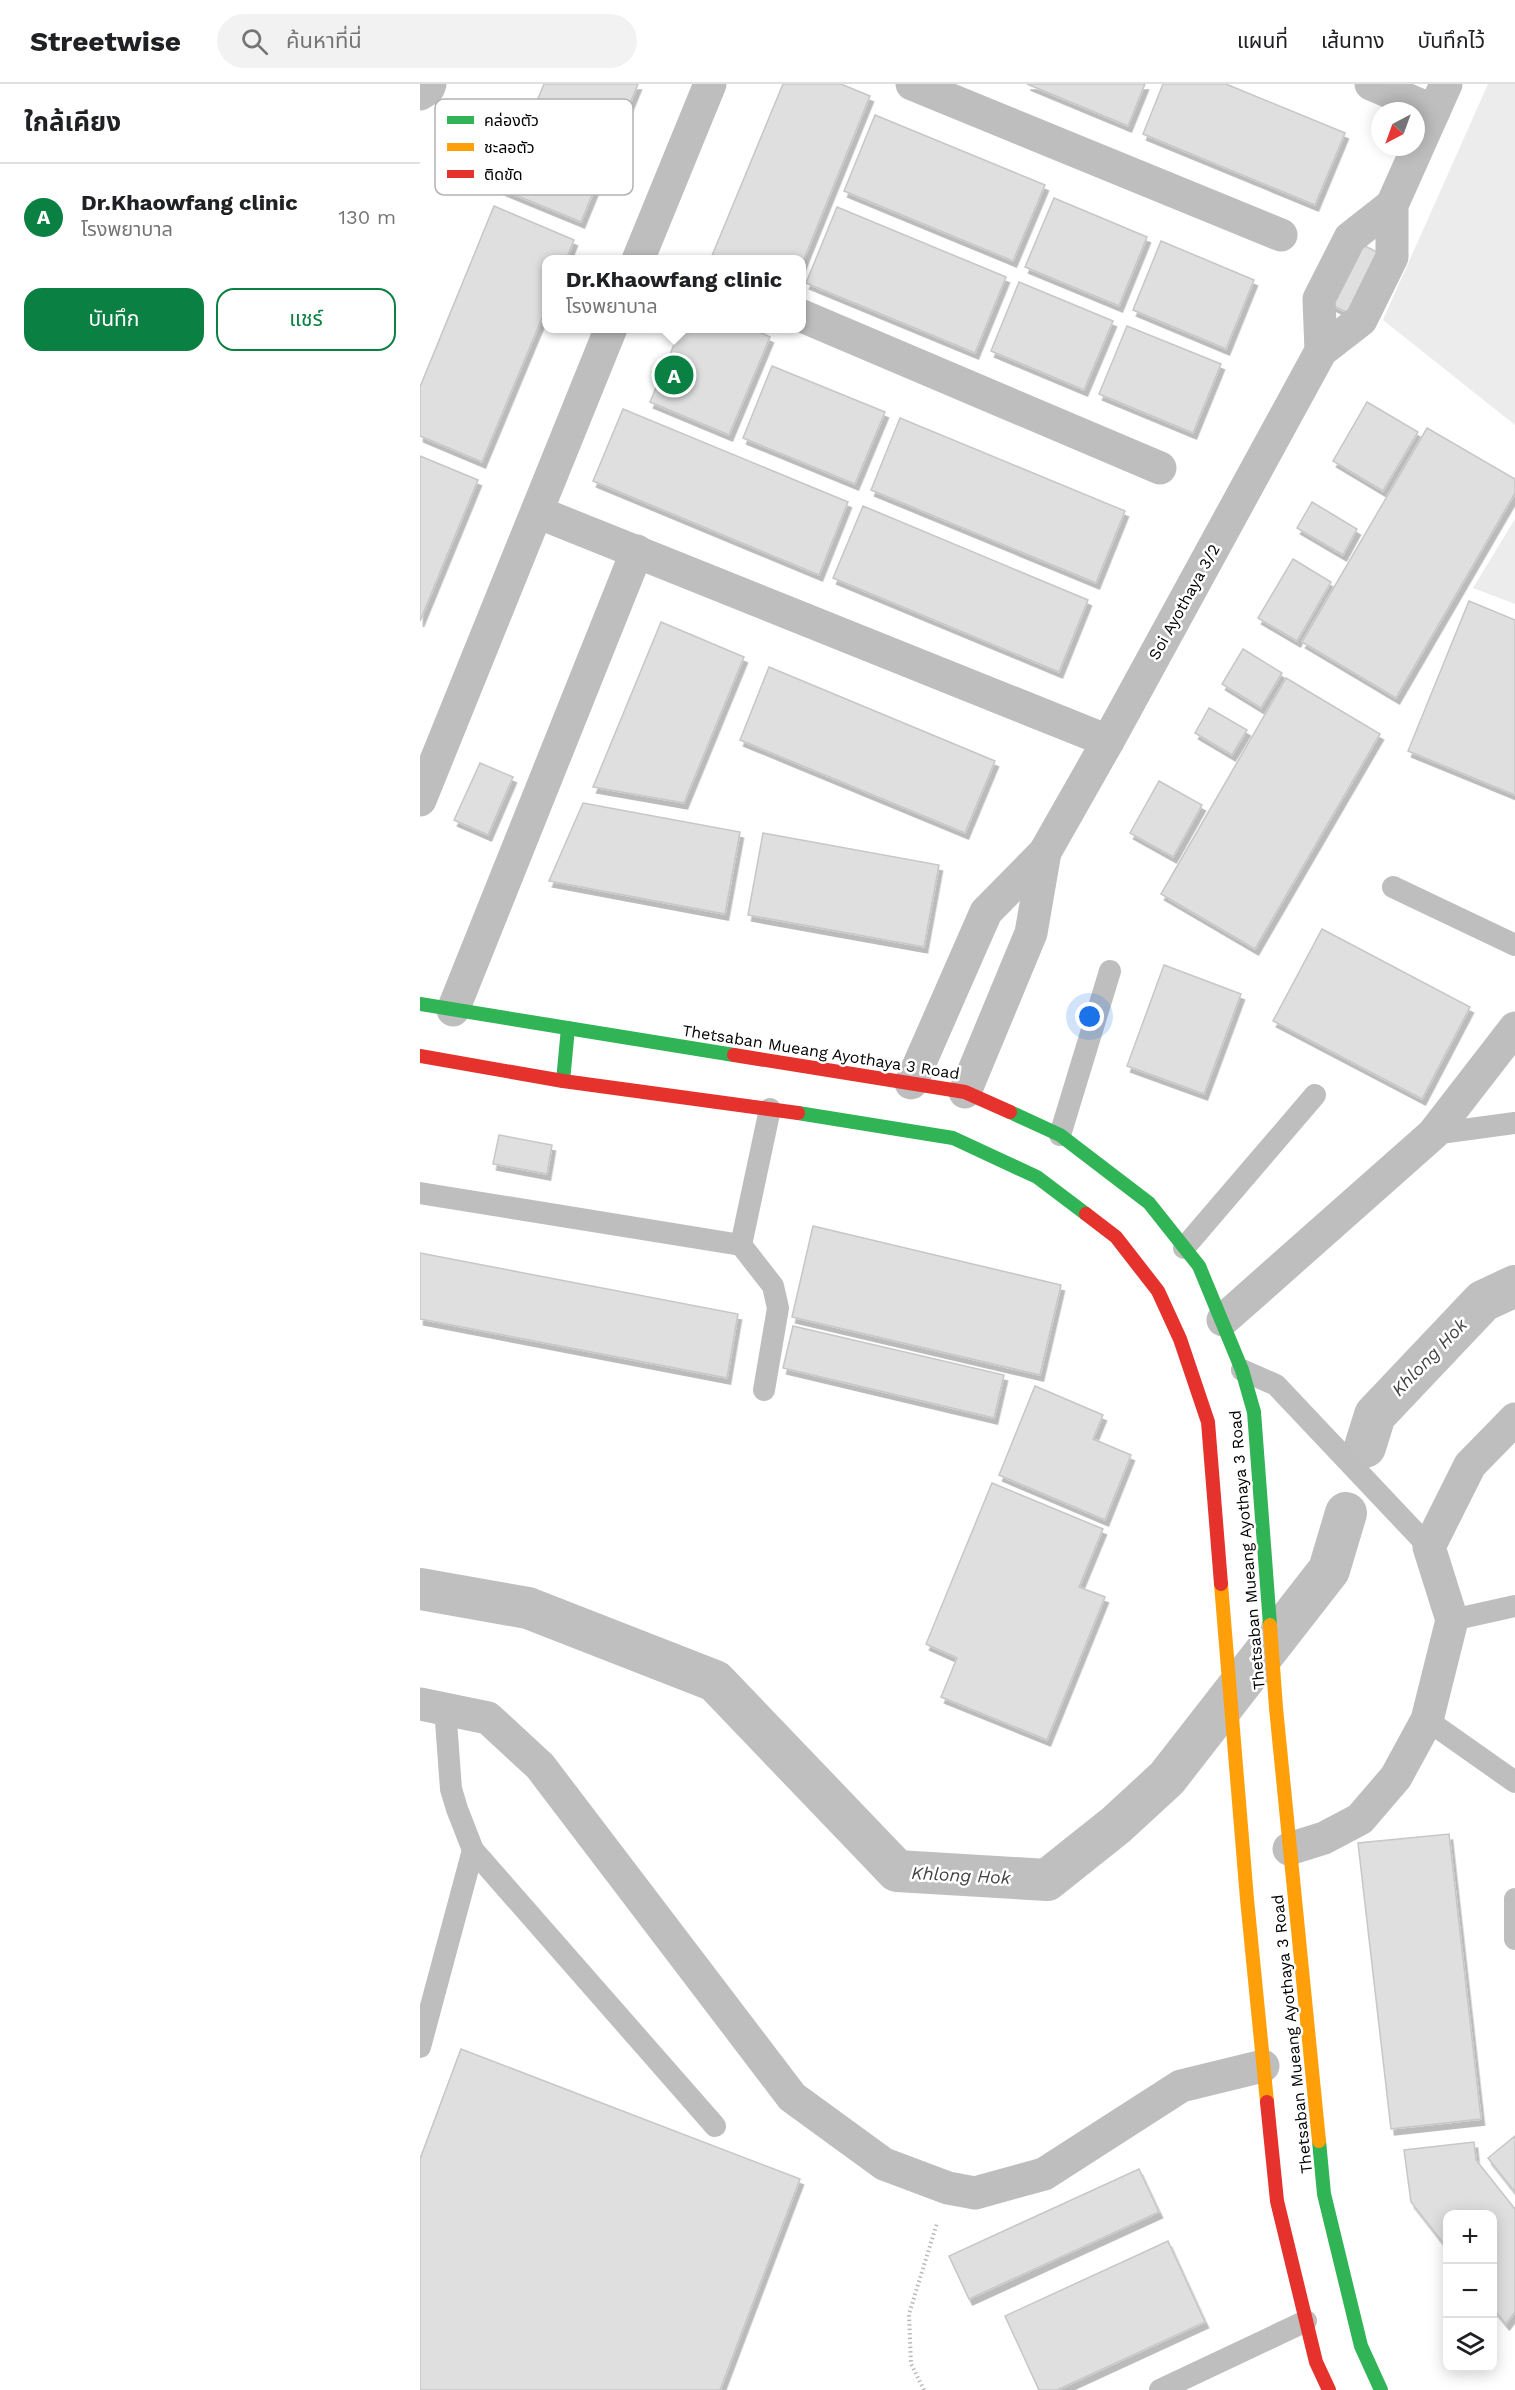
<!DOCTYPE html>
<html lang="th">
<head>
<meta charset="utf-8">
<style>
	body { margin:0; font-family:"Work Sans","Noto Sans Thai",sans-serif; background:#f2f2f2; color:#202124 }
	.controls { position:absolute; right:18px; bottom:18px; display:grid; overflow:hidden; border-radius:12px; box-shadow:0 3px 15px #0003 }
	.controls button { width:54px; height:54px; display:grid; place-items:center; padding:0; border:0; border-bottom:2px solid #e0e0e0; background:#fff; color:#202124; font:30px sans-serif }
	.compass { position:absolute; left:951px; top:18px; width:54px; height:54px; border-radius:50%; background:#fff; box-shadow:0 3px 15px #0003; rotate:221deg }
	.you { position:absolute; left:670px; top:933px; width:21px; height:21px; margin:-15px; border:4px solid #fff; border-radius:50%; background:#1a73e8; box-shadow:0 0 0 9px #1a73e833 }
	.badge { display:grid; place-items:center; width:39px; height:39px; border-radius:50%; background:#0b8043; color:#fff; font-size:20px; font-weight:700 }
	.pin { position:absolute; translate:-50% -50%; border:3px solid #fff; box-shadow:0 2px 6px #0006 }
	.popup { position:absolute; left:122px; top:171px; width:264px; height:78px; box-sizing:border-box; display:grid; place-content:center; border-radius:12px; background:#fff; filter:drop-shadow(0 2px 4px #0005); font-size:20px; white-space:nowrap; color:#757577 }
	.popup b { font-size:22px; color:#202124 }
	.popup::after { content:''; position:absolute; left:50%; top:100%; margin-left:-12px; border:12px solid transparent; border-top-color:#fff }
	.list { margin:0; padding:0; list-style:none }
	h2 { display:flex; justify-content:space-between; align-items:center; height:78px; margin:0; padding:0 24px; font-size:26px }
	h2 small { font-size:20px; font-weight:400; color:#757577 }
	.list li { display:grid; grid-template-columns:39px 1fr auto; gap:18px; align-items:center; box-sizing:border-box; height:108px; padding:0 24px; border-top:2px solid #e0e0e0 }
	.list b { display:block; font-size:22px; white-space:nowrap }
	.list p { margin:0; font-size:20px; white-space:nowrap; color:#757577 }
	.list em { font-size:20px; font-style:normal; color:#757577 }
	.actions { display:flex; gap:12px; padding:18px 24px }
	.actions a { flex:1; padding:14px 0; border:2px solid #0b8043; border-radius:18px; text-align:center; font-size:21px; color:#0b8043 }
	.actions .main { background:#0b8043; color:#fff }
	.icon { flex:none; width:33px; height:33px; fill:none; stroke:currentColor; stroke-width:2; stroke-linecap:round; stroke-linejoin:round }
	.map { position:relative; flex:none; width:1095px; height:2306px; overflow:hidden }
	header { display:flex; align-items:center; gap:36px; box-sizing:border-box; height:84px; padding:0 30px; background:#fff; border-bottom:2px solid #e0e0e0 }
	header strong { font-size:28px }
	nav { display:flex; gap:33px; margin-inline-start:auto; font-size:21px }
	.search { width:420px; height:54px; background:#f2f2f2; display:flex; align-items:center; gap:15px; box-sizing:border-box; padding:0 21px; border-radius:33px; color:#757577; font-size:22px }
	main { display:flex }
	aside { flex:1; background:#fff }
	.map>svg:first-child { display:block }
	.green { fill:#ececec }
	.lines { fill:none; stroke-linecap:round; stroke-linejoin:round }
	.canal { stroke:#bfbfbf; stroke-width:42 }
	.building { fill:#dfdfdf; stroke:#c7c7c7; stroke-width:1.5; filter:url(#shadow) }
	.path { stroke:#b9b9b9; stroke-width:4; stroke-dasharray:1.5 3; stroke-linecap:butt }
	.lane { stroke:#bebebe; stroke-width:22 }
	.street { stroke:#bebebe; stroke-width:33 }
	.fast { stroke:#30b455; stroke-width:14 }
	.slow { stroke:#ff9f0a; stroke-width:14 }
	.jam { stroke:#e5322d; stroke-width:14 }
	.labels { text-anchor:middle; dominant-baseline:central; stroke-width:5; stroke-linejoin:round; paint-order:stroke }
	.street-label { font-size:16px; fill:#000; stroke:#fff }
	.water-label { font-size:18px; font-style:italic; fill:#444; stroke:#fff }
	.key { fill:#fff; stroke:#b2b2b2; stroke-width:1.5 }
	.key-label { font-size:16px; fill:#000 }
</style>
</head>
<body>
<header>
<strong>Streetwise</strong>
<div class="search"><svg class="icon" aria-label="search" viewBox="0 0 24 24"><circle cx="10" cy="10" r="6"/><path d="M15 15l6 6"/></svg>ค้นหาที่นี่</div>
<nav><a>แผนที่</a><a>เส้นทาง</a><a>บันทึกไว้</a></nav>
</header>
<main>
<aside>
<h2>ใกล้เคียง<small></small></h2>
<ul class="list">
<li><span class="badge">A</span><div><b>Dr.Khaowfang clinic</b><p>โรงพยาบาล</p></div><em>130 m</em></li>
</ul>
<div class="actions"><a class="main">บันทึก</a><a>แชร์</a></div>
</aside>
<div class="map">
<svg width="1095" height="2306" viewBox="0 0 1095 2306">
	<defs>
		<filter id="shadow"><feDropShadow dx="3.5" dy="6" stdDeviation="0" flood-color="#0004"/></filter>
	</defs>
	<rect width="100%" height="100%" fill="#fff"/>
	<!-- green -->
	<g class="green">
		<path d="M1068,0H1095V341L963,236Z"/>
		<path d="M1095,435V520L1053,504Z"/>
	</g>
	<g class="lines">
		<!-- canal -->
		<g class="canal">
			<path d="M945,1363L955,1331L1063,1217L1095,1202"/>
			<path d="M0,1505L108,1524L295,1597L477,1787L627,1796L696,1741L747,1694L909,1486L926,1429"/>
		</g>
	</g>
	<!-- building -->
	<g class="building">
		<path d="M124,0H218L161,138L81,105Z"/>
		<path d="M363,0H421L450,12L382,180V176H294L291,174Z"/>
		<path d="M607,0H725L708,42Z"/>
		<path d="M743,0H806L925,49L895,121L723,50Z"/>
		<path d="M455,31L625,101L593,177L424,107Z"/>
		<path d="M634,114L727,153L699,222L605,183Z"/>
		<path d="M74,122L154,156L146,176H127V222L62,378L0,352V303Z"/>
		<path d="M417,123L586,193L555,269L386,199Z"/>
		<path d="M741,157L834,196L806,265L713,226Z"/>
		<path d="M941,160L963,171L932,231L910,220Z"/>
		<path d="M599,198L693,237L664,306L571,267Z"/>
		<path d="M707,242L801,280L773,349L679,310Z"/>
		<path d="M261,244H330L350,253L309,351L230,318Z"/>
		<path d="M352,282L465,328L435,400L323,354Z"/>
		<path d="M947,318L998,348L963,407L913,377Z"/>
		<path d="M203,325L428,418L399,491L173,397Z"/>
		<path d="M480,334L705,427L676,499L451,406Z"/>
		<path d="M1007,344L1095,395V409L976,614L882,558Z"/>
		<path d="M0,372L58,396L0,537Z"/>
		<path d="M892,418L937,445L923,471L877,444Z"/>
		<path d="M443,422L668,516L639,588L413,494Z"/>
		<path d="M873,475L911,498L877,557L838,534Z"/>
		<path d="M1049,517L1095,536V711L988,667Z"/>
		<path d="M241,538L324,573L264,719L173,703Z"/>
		<path d="M823,565L862,589L841,624L802,600Z"/>
		<path d="M349,583L575,677L545,749L320,656Z"/>
		<path d="M866,594L960,650L835,865L741,810Z"/>
		<path d="M789,624L827,646L812,671L775,649Z"/>
		<path d="M60,679L93,693L68,751L34,736Z"/>
		<path d="M739,697L782,721L753,773L710,749Z"/>
		<path d="M163,719L320,748L305,830L129,797Z"/>
		<path d="M343,749L519,781L504,863L328,831Z"/>
		<path d="M902,845L1050,923L1002,1015L853,937Z"/>
		<path d="M744,881L821,910L784,1010L707,982Z"/>
		<path d="M79,1051L132,1061L127,1090L73,1080Z"/>
		<path d="M393,1142L641,1201L620,1291L372,1233Z"/>
		<path d="M0,1169L318,1230L307,1294L0,1235Z"/>
		<path d="M373,1242L584,1291L574,1334L363,1284Z"/>
		<path d="M615,1302L683,1331L673,1355L711,1371L685,1436L579,1391Z"/>
		<path d="M572,1399L683,1445L659,1503L685,1513L627,1656L521,1613L537,1574L506,1560Z"/>
		<path d="M1029,1750L1061,2035L971,2045L938,1759Z"/>
		<path d="M41,1965L380,2095L300,2306H0V2075Z"/>
		<path d="M1095,2052V2108L1068,2074Z"/>
		<path d="M1054,2058L1056,2076L1095,2125V2228L1086,2240L1072,2223V2130H1028V2165L991,2118L984,2066Z"/>
		<path d="M719,2085L739,2128L549,2215L529,2172Z"/>
		<path d="M748,2157L785,2238L637,2306H619L585,2232Z"/>
	</g>
	<g class="lines">
		<!-- path -->
		<path class="path" d="M504,2306L491,2280L489,2230L517,2139"/>
		<!-- lane -->
		<g class="lane">
			<path d="M973,803L1095,861"/>
			<path d="M1013,1050L1095,1039"/>
			<path d="M640,1051L690,887"/>
			<path d="M0,1109L321,1161L350,1025"/>
			<path d="M321,1161L353,1202L358,1224L344,1306"/>
			<path d="M764,1164L895,1011"/>
			<path d="M822,1286L856,1301L1009,1463"/>
			<path d="M1032,1536L1095,1522"/>
			<path d="M25,1624L31,1705L37,1725L53,1766L295,2042"/>
			<path d="M1007,1636L1095,1698"/>
			<path d="M1095,1815V1855"/>
			<path d="M0,1963L53,1766"/>
			<path d="M740,2306L886,2237"/>
		</g>
		<!-- street -->
		<g class="street">
			<path d="M492,0L861,151"/>
			<path d="M951,0L1014,27"/>
			<path d="M0,10L8,5L10,0"/>
			<path d="M218,176L290,0"/>
			<path d="M382,232L740,384"/>
			<path d="M901,267L899,215L930,154L972,121"/>
			<path d="M117,428L688,657"/>
			<path d="M0,716L191,244"/>
			<path d="M33,926L217,467"/>
			<path d="M491,999L566,828L625,768L688,657L901,267L941,236L972,173V121L1026,0"/>
			<path d="M545,1008L611,849L625,768"/>
			<path d="M803,1236L1013,1050L1095,944"/>
			<path d="M0,1620L68,1634L120,1682L372,2013L464,2080L528,2104L555,2109L624,2090L761,2002L843,1982"/>
			<path d="M869,1765L904,1754L940,1735L976,1693L1007,1636L1032,1536L1009,1463L1050,1381L1095,1335"/>
		</g>
		<!-- fast -->
		<g class="fast">
			<path d="M0,920L314,971"/>
			<path d="M143,997L148,944"/>
			<path d="M590,1028L640,1051L729,1119L779,1182L822,1286L834,1328L850,1541"/>
			<path d="M378,1029L533,1054L617,1093L666,1130"/>
			<path d="M899,2057L904,2110L941,2262L961,2306"/>
		</g>
		<!-- slow -->
		<g class="slow">
			<path d="M801,1500L827,1815L847,2018"/>
			<path d="M850,1541L856,1624L899,2057"/>
		</g>
		<!-- jam -->
		<g class="jam">
			<path d="M314,971L545,1008L590,1028"/>
			<path d="M0,972L143,997L378,1029"/>
			<path d="M666,1130L696,1153L738,1207L760,1255L788,1338L801,1500"/>
			<path d="M847,2018L857,2117L896,2278L909,2306"/>
		</g>
	</g>
	<g class="labels">
		<!-- street labels -->
		<g class="street-label">
			<text transform="translate(764 518) rotate(-61)">Soi Ayothaya 3/2</text>
			<text transform="translate(401 968) rotate(9)">Thetsaban Mueang Ayothaya 3 Road</text>
			<text transform="translate(827 1466) rotate(-95)">Thetsaban Mueang Ayothaya 3 Road</text>
			<text transform="translate(872 1950) rotate(-96)">Thetsaban Mueang Ayothaya 3 Road</text>
		</g>
		<!-- water labels -->
		<g class="water-label">
			<text transform="translate(1009 1273) rotate(-46)">Khlong Hok</text>
			<text transform="translate(541 1791) rotate(3)">Khlong Hok</text>
		</g>
	</g>
	<!-- legend -->
	<rect x="15" y="15" width="198" height="96" rx="9" class="key"/>
	<rect x="27" y="32" width="27" height="8" fill="#30b455"/>
	<rect x="27" y="59" width="27" height="8" fill="#ff9f0a"/>
	<rect x="27" y="86" width="27" height="8" fill="#e5322d"/>
	<g class="key-label">
		<text x="64" y="42">คล่องตัว</text>
		<text x="64" y="69">ชะลอตัว</text>
		<text x="64" y="96">ติดขัด</text>
	</g>
</svg>
<div class="controls">
<button>+</button>
<button>−</button>
<button><svg class="icon" aria-label="layers" viewBox="0 0 24 24"><path d="M12 4l9 5-9 5-9-5zM3 14l9 5 9-5"/></svg></button>
</div>
<svg class="compass" viewBox="-18 -18 36 36"><path d="M0-13l5 13h-10z" fill="#e53935"/><path d="M0 13l5-13h-10z" fill="#757577"/></svg>
<div class="you"></div>
<div class="pin badge" style="left:254px;top:291px">A</div>
<div class="popup"><b>Dr.Khaowfang clinic</b>โรงพยาบาล</div>
</div>
</main>
</body>
</html>
